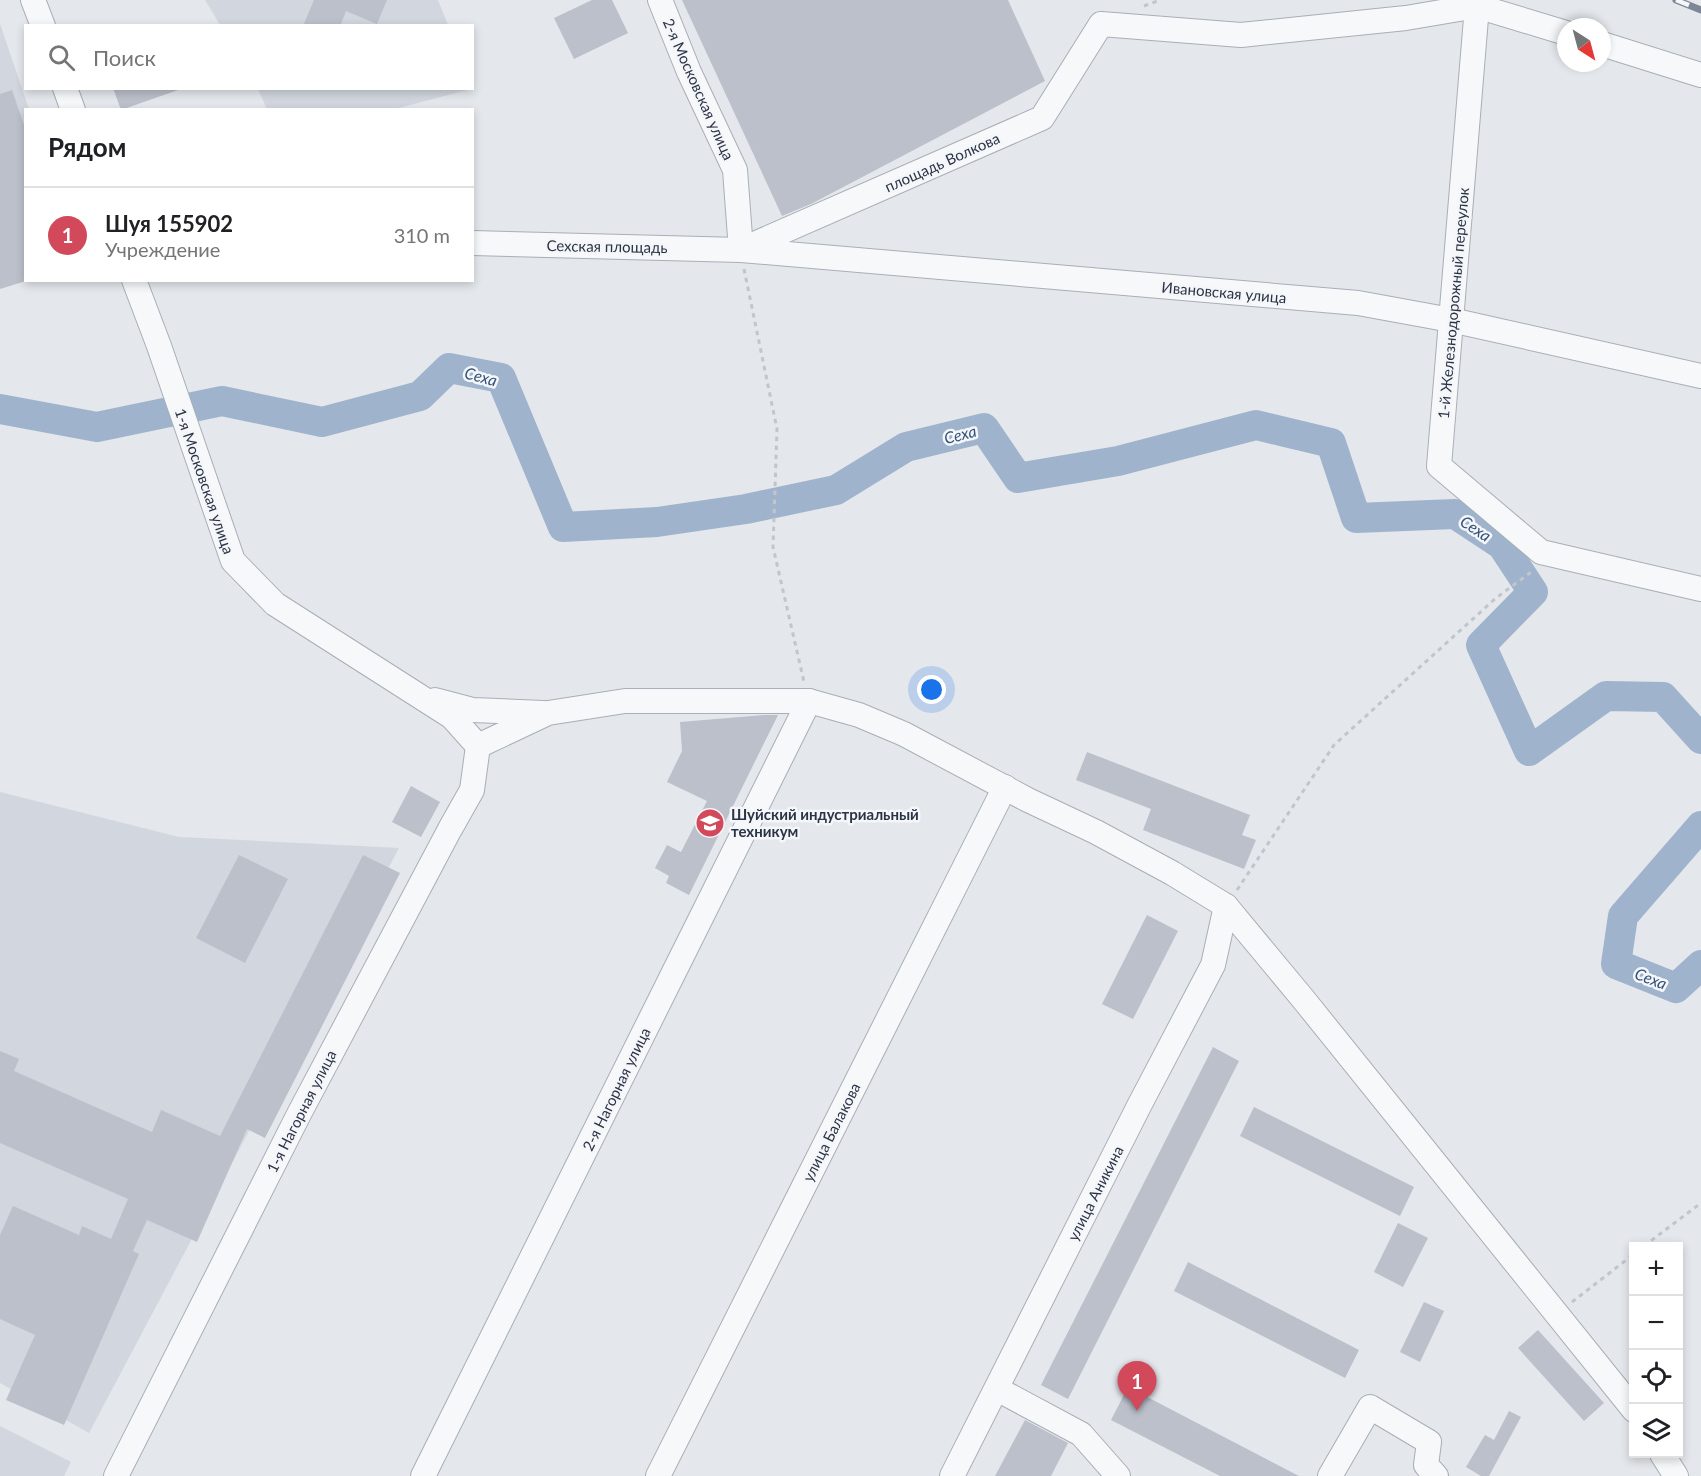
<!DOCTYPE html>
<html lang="ru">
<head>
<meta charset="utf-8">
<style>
	body { margin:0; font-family:Lato,sans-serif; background:#f6f6f6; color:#202124 }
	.controls { position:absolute; right:18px; bottom:18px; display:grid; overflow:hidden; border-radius:0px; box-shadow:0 3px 9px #0003 }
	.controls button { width:54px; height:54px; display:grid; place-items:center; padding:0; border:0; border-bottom:2px solid #e0e0e0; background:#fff; color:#202124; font:30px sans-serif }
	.compass { position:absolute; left:1557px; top:18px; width:54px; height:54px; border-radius:50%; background:#fff; box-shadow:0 3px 9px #0003; rotate:144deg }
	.you { position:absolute; left:932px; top:690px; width:21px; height:21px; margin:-15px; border:4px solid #fff; border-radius:50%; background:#1a73e8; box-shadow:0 0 0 9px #1a73e833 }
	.badge { display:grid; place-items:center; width:39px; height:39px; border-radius:50%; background:#d1495b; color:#fff; font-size:20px; font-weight:700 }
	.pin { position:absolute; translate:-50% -50px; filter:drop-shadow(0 2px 3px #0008) }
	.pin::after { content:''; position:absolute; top:32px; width:21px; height:18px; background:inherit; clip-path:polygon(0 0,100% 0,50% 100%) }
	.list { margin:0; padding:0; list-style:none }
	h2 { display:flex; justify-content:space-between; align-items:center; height:78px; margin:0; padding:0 24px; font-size:26px }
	h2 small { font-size:20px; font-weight:400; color:#757577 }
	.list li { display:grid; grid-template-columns:39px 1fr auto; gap:18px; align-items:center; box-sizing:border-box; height:96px; padding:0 24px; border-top:2px solid #e0e0e0 }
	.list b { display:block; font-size:22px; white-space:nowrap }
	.list p { margin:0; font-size:20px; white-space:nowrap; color:#757577 }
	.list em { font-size:20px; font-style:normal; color:#757577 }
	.icon { flex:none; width:33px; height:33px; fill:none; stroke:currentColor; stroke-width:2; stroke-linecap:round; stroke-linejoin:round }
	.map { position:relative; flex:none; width:1701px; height:1476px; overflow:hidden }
	.search { position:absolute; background:#fff; box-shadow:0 3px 9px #0003; left:24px; top:24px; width:450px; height:66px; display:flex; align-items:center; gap:15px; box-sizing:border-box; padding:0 21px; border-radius:0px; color:#757577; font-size:22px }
	.panel { position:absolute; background:#fff; box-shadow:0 3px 9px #0003; left:24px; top:108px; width:450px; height:174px; border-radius:0px }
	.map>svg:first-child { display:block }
	.built { fill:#d2d6de }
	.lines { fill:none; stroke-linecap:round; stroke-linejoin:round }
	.river { stroke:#9fb4cc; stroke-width:30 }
	.building { fill:#bbc0ca }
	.minor-casing { stroke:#a9aeb7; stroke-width:26 }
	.path { stroke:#c2c5cb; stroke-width:3; stroke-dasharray:4.5 4.5; stroke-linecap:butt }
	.minor { stroke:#f7f8fa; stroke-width:24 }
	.rail-casing { stroke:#7d8696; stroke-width:7 }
	.rail { stroke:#f4f6f9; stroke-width:4.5; stroke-dasharray:14; stroke-linecap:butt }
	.labels { text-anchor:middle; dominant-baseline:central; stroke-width:5; stroke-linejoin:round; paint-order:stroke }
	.street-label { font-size:15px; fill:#2b3445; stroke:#f4f6f9 }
	.poi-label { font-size:15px; font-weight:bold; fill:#2b3445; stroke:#f4f6f9; text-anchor:start }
	.water-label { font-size:16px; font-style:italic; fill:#34527a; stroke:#f4f6f9 }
</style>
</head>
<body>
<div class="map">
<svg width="1701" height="1476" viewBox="0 0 1701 1476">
	<rect width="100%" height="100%" fill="#e4e7ec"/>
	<!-- built -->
	<g class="built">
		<path d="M205,0H438L448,25H220Z"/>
		<path d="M0,24L29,109L26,110L25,229L0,238Z"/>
		<path d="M258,89H471L391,110L267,109Z"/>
		<path d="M0,792L179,837L399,848L89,1433L0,1383Z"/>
		<path d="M0,1426L71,1462L64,1476H0Z"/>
	</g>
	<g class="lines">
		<!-- river -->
		<g class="river">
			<path d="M0,409L97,427L222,401L322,422L420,396L449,368L501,378L563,527L657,522L746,509L836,490L906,447L984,428L1018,478L1118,461L1256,425L1331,443L1356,518L1455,514L1502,545L1533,592L1481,645L1529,751L1606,696L1663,697L1701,739"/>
			<path d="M1701,826L1623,916L1616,964L1676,988L1701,965"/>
		</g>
	</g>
	<!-- building -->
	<g class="building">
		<path d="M314,0H387L377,24L346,11L340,26H303Z"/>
		<path d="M592,0H612L628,33L574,59L554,18Z"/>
		<path d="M682,0H1008L1045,81L811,204L782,216Z"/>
		<path d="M113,88H177L178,90L121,110Z"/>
		<path d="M12,90L26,131V281L0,289V94Z"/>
		<path d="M765,715H778L689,895L666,883L669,876L655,868L667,845L681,852L707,801L667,782L682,751L680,722Z"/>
		<path d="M1087,752L1250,815L1242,835L1256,840L1244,869L1143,830L1151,809L1076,780Z"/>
		<path d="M411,786L440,802L421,837L392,822Z"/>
		<path d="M239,855L288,879L245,963L196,938Z"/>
		<path d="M363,855L400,873L265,1138L247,1129L197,1242L147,1220L133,1251L139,1254L64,1425L6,1400L35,1335L0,1319V1235L13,1206L79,1235L82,1226L111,1239L128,1199L0,1143V1051L19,1059L14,1071L152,1132L161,1110L220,1136Z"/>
		<path d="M1147,915L1178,931L1133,1019L1102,1004Z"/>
		<path d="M1213,1047L1239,1061L1068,1399L1041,1385Z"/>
		<path d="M1254,1107L1414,1187L1400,1216L1240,1136Z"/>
		<path d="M1398,1223L1428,1238L1403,1287L1374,1272Z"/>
		<path d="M1188,1262L1359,1350L1345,1378L1174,1291Z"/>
		<path d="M1424,1302L1444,1311L1420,1362L1400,1352Z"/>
		<path d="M1538,1330L1604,1403L1584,1421L1518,1348Z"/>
		<path d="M1128,1387L1299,1476H1220L1111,1420Z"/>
		<path d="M1509,1411L1521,1417L1489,1476H1481L1466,1467L1485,1435L1494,1440Z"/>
		<path d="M1025,1420L1068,1443L1051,1476H995Z"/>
	</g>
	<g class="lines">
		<!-- minor casing -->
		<g class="minor-casing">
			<g id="minor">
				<path d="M33,0L43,26"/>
				<path d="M660,0L689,72L735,170L741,250"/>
				<path d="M1477,6L1439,466L1541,552L1701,589"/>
				<path d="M1602,44L1701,75"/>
				<path d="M65,88L73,110"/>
				<path d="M472,243L741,250L1358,303L1451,320L1701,376"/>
				<path d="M743,249L1042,118L1101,24L1241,35L1406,18L1477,6L1566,33"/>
				<path d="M134,280L159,346L233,561L275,604L452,717L478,746"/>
				<path d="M435,700L473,710L543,713"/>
				<path d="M478,746L548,713L625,701H809L859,715L904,734L1028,800L1096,832L1172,873L1226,906L1304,1000L1634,1410"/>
				<path d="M997,1389L1081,1434L1118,1476"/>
				<path d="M1662,1454L1676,1476"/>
				<path d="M116,1476L299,1114L450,829L472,790L478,746"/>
				<path d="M423,1476L809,701"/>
				<path d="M658,1476L1005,787"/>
				<path d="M952,1476L1140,1104L1213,965L1226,906"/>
				<path d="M1330,1476L1370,1407L1429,1442L1426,1465L1436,1476"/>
			</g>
		</g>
		<!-- path -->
		<g class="path">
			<path d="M1144,6L1160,0"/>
			<path d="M744,269L777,429L773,547L804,682"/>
			<path d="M1237,890L1334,745L1496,598L1534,570"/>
			<path d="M1644,1246L1701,1203"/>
			<path d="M1572,1302L1634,1254"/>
		</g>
		<!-- minor -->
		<use href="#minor" class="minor"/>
		<!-- rail casing -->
		<g class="rail-casing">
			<path id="rail" d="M1676,0L1701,10"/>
		</g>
		<!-- rail -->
		<use href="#rail" class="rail"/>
	</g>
	<!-- icons -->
	<defs>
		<g id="university-disc" transform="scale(1.5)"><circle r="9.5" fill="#d1495b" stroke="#f4f6f9"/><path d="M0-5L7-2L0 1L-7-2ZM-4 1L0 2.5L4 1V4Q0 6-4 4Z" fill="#fff"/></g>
	</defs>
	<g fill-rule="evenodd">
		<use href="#university-disc" x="710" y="823"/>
	</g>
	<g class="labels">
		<!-- street labels -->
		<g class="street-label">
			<text transform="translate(699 89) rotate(66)">2-я Московская улица</text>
			<text transform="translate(942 162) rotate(-24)">площадь Волкова</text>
			<text transform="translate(607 246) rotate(1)">Сехская площадь</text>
			<text transform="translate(1224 292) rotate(5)">Ивановская улица</text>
			<text transform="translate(1453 303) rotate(-85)">1-й Железнодорожный переулок</text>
			<text transform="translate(205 481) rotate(71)">1-я Московская улица</text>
			<text transform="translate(616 1089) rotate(-64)">2-я Нагорная улица</text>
			<text transform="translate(301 1111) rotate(-63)">1-я Нагорная улица</text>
			<text transform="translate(831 1132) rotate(-63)">улица Балакова</text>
			<text transform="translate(1095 1193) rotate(-63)">улица Аникина</text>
		</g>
		<!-- poi labels -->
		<g class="poi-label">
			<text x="731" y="814">Шуйский индустриальный<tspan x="731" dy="17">техникум</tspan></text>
		</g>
		<!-- water labels -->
		<g class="water-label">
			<text transform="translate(481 376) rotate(15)">Сеха</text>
			<text transform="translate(960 434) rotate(-14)">Сеха</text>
			<text transform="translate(1476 528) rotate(33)">Сеха</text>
			<text transform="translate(1651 978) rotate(21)">Сеха</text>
		</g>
	</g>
</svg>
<div class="controls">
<button>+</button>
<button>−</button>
<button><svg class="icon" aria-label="locate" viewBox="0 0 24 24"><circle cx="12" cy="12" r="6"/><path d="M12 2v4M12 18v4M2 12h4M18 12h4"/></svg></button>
<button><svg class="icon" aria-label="layers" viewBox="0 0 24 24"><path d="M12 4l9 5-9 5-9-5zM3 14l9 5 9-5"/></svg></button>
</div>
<svg class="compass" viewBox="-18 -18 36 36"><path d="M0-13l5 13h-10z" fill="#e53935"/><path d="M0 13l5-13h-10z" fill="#757577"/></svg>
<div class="you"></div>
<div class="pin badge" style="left:1137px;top:1411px">1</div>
<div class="search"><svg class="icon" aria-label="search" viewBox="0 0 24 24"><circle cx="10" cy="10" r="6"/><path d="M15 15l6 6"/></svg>Поиск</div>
<section class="panel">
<h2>Рядом<small></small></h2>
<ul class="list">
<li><span class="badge">1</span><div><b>Шуя 155902</b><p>Учреждение</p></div><em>310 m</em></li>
</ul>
</section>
</div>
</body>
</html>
